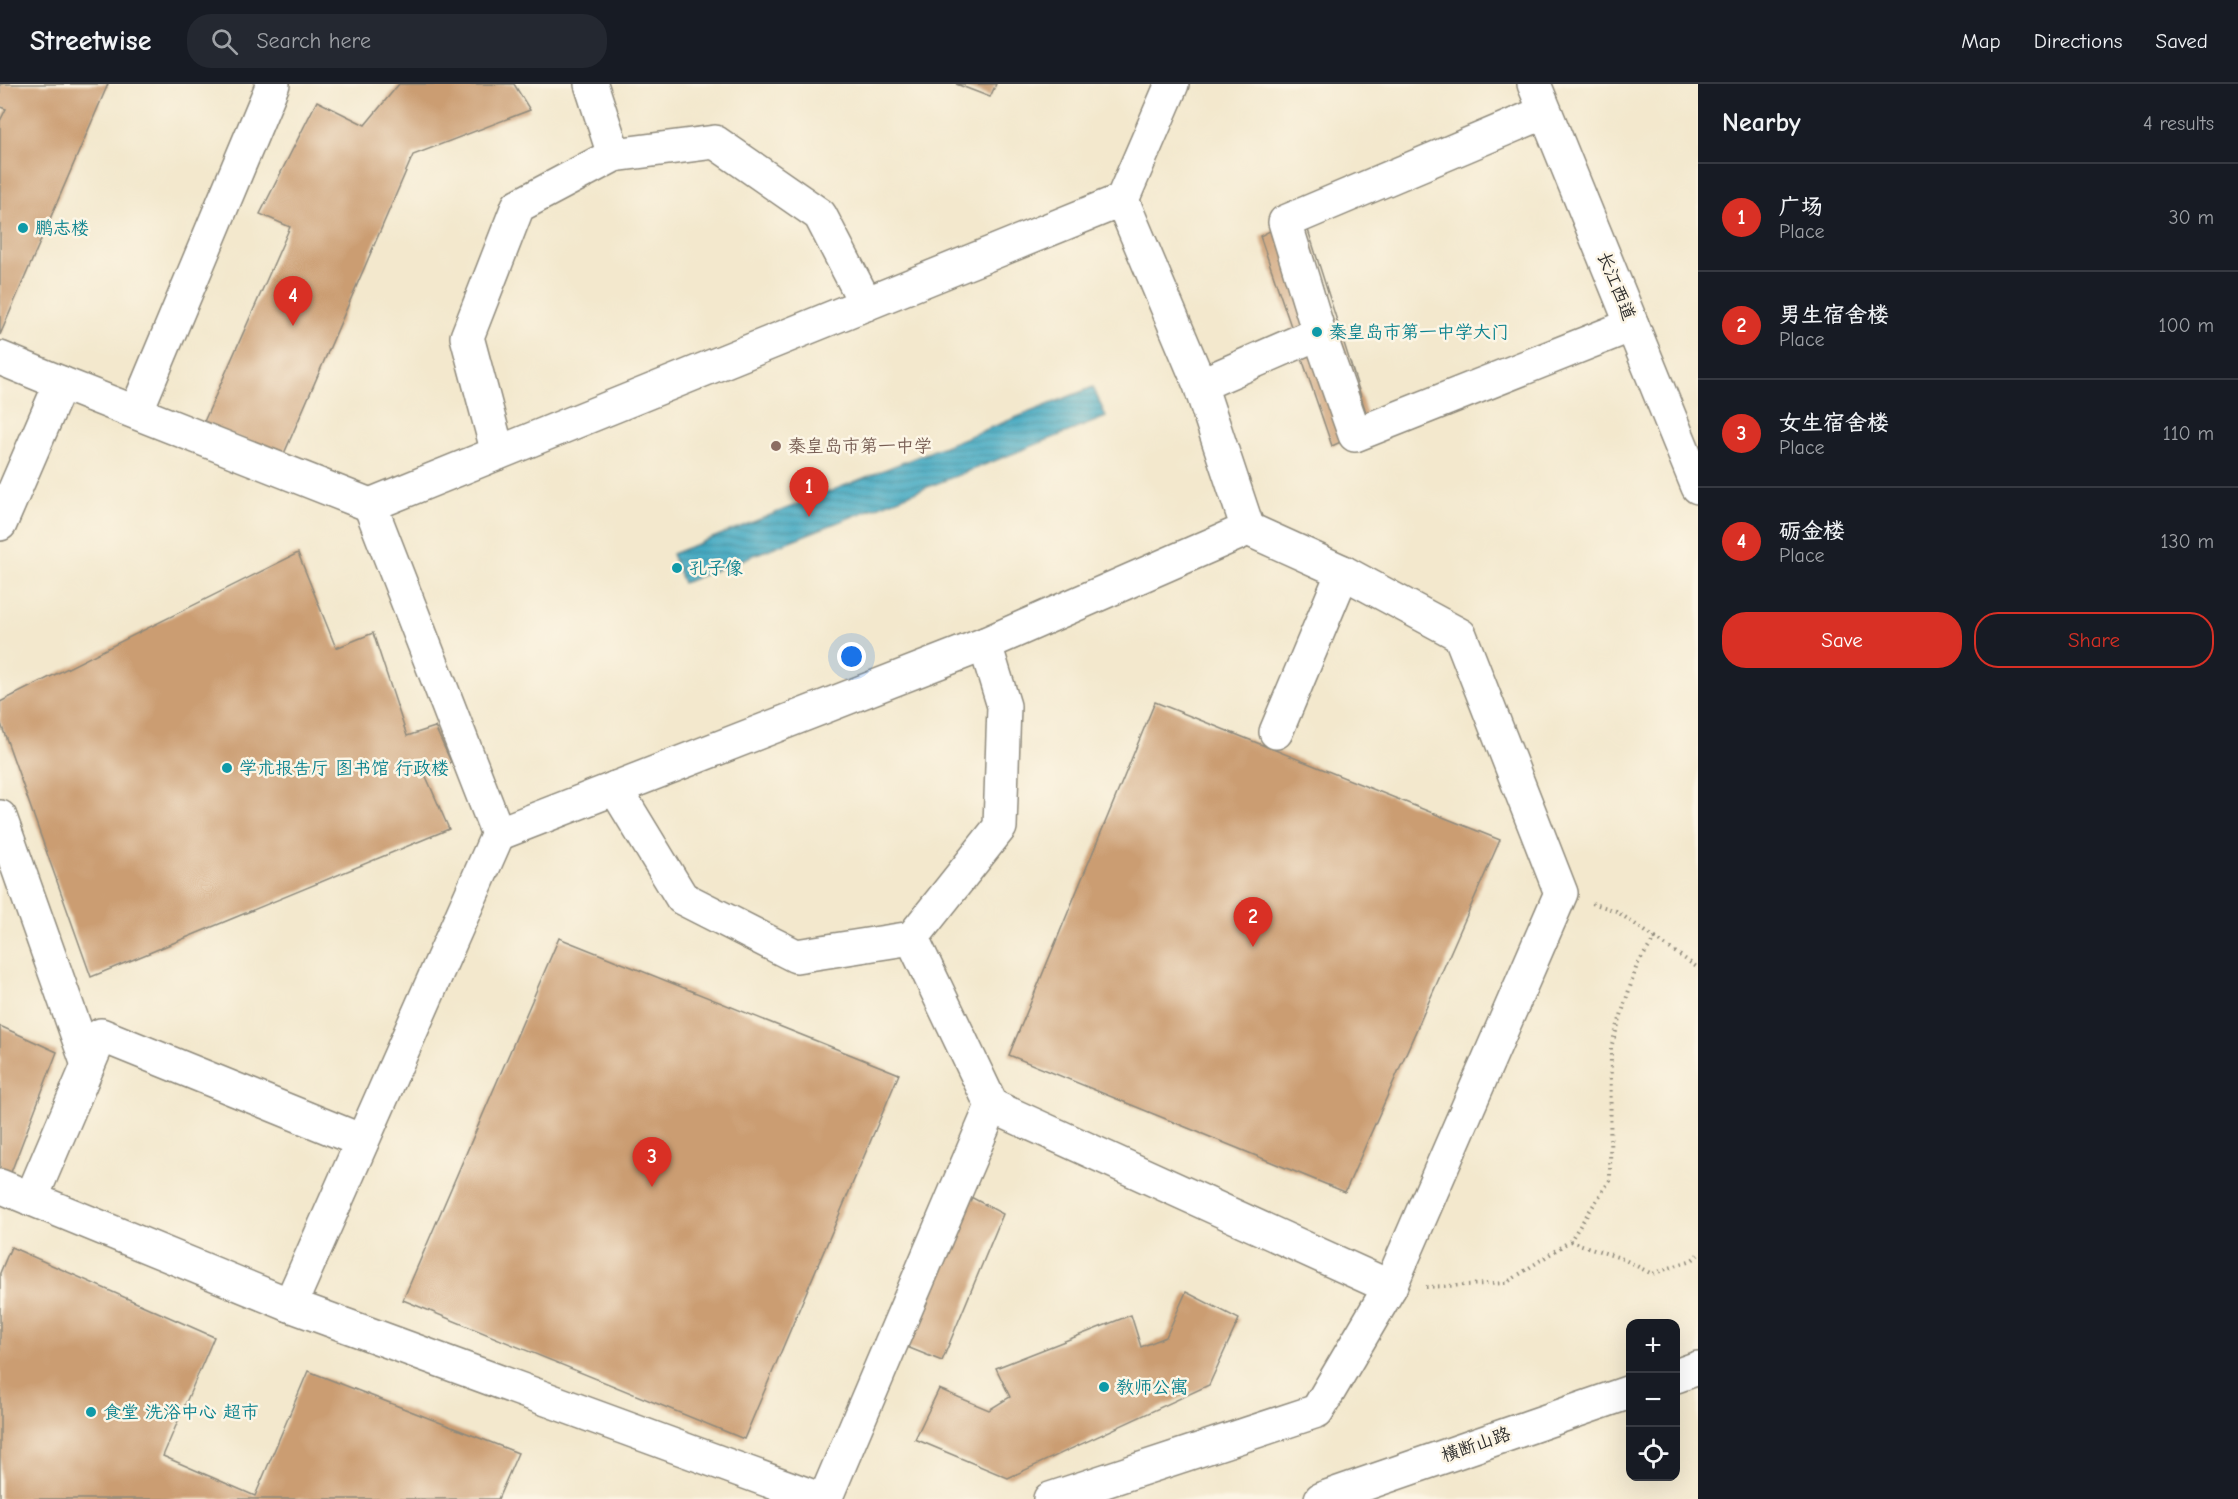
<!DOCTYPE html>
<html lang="en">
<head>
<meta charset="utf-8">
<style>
	body { margin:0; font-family:"Comic Neue","LXGW WenKai TC",sans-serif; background:#242831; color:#f1f3f6 }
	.controls { position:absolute; right:18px; bottom:18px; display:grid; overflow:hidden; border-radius:12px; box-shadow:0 6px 24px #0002 }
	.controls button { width:54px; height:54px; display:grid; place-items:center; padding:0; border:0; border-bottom:2px solid #363941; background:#171b24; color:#f1f3f6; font:30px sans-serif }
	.you { position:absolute; left:852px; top:573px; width:21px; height:21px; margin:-15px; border:4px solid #fff; border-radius:50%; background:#1a73e8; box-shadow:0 0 0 9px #1a73e833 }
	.badge { display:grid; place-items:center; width:39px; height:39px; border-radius:50%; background:#d93025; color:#fff; font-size:20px; font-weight:700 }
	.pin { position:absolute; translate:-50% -50px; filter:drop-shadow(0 2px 3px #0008) }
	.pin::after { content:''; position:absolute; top:32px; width:21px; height:18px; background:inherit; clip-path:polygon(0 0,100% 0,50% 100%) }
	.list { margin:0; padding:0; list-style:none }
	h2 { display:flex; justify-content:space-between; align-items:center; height:78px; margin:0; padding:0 24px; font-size:26px }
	h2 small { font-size:20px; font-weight:400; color:#9ea1a6 }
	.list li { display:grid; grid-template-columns:39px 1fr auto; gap:18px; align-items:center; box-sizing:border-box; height:108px; padding:0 24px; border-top:2px solid #363941 }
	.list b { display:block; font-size:22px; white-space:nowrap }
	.list p { margin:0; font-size:20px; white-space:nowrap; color:#9ea1a6 }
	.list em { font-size:20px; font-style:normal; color:#9ea1a6 }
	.actions { display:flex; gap:12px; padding:18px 24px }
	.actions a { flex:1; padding:14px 0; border:2px solid #d93025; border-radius:24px; text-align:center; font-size:21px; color:#d93025 }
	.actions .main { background:#d93025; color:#fff }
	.icon { flex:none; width:33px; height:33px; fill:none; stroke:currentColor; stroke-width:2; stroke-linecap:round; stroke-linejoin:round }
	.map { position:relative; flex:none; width:1698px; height:1415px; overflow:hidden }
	header { display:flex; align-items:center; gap:36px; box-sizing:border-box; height:84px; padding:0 30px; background:#171b24; border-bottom:2px solid #363941 }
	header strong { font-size:28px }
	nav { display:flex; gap:33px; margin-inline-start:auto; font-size:21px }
	.search { width:420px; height:54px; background:#242831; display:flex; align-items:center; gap:15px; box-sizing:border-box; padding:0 21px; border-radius:24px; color:#9ea1a6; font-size:22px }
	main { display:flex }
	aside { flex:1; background:#171b24 }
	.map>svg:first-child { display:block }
	.water { fill:url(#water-rules); stroke:#366a76; stroke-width:1.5 }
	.building { fill:#cb9d72 }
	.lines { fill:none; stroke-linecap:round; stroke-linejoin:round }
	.minor-casing { stroke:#8f8a7c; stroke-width:36 }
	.major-casing { stroke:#8f8a7c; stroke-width:36 }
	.path { stroke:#8f8a7c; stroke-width:4; stroke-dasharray:1.5 4.5; stroke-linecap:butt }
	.minor { stroke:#fff; stroke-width:33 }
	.major { stroke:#fff; stroke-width:33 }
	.culture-dot { fill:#0f9aa8; stroke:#fcf5e5; stroke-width:2 }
	.education-dot { fill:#8d6e63; stroke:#fcf5e5; stroke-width:2 }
	.labels { text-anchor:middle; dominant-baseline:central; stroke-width:5; stroke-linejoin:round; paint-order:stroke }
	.culture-label { font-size:18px; fill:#0d838f; stroke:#fcf5e5; text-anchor:start }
	.street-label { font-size:18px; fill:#2b2b2b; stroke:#fcf5e5 }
	.education-label { font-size:18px; fill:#785e54; stroke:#fcf5e5; text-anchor:start }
</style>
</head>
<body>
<header>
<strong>Streetwise</strong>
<div class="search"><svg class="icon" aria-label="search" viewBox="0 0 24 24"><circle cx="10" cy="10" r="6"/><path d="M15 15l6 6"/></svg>Search here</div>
<nav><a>Map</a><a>Directions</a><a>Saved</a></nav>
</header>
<main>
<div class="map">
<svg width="1698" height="1415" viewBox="0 0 1698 1415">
	<defs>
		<pattern id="water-rules" width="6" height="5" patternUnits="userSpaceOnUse" patternTransform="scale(1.5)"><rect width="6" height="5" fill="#42a9c2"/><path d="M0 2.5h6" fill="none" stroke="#378a9e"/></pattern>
	</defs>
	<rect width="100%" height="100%" fill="#fcf5e5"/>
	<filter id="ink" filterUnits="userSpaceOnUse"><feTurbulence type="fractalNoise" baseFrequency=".0167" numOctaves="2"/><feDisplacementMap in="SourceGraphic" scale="12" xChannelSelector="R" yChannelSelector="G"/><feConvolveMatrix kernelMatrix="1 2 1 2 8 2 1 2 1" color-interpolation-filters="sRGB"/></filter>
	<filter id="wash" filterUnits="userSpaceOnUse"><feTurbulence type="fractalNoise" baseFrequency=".008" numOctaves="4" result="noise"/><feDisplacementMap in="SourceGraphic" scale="24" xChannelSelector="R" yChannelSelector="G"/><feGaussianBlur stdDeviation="1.35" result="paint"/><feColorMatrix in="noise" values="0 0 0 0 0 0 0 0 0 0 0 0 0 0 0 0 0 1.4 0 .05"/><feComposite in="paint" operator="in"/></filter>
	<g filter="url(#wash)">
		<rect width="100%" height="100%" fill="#f3e8cd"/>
		<!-- water -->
		<path class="water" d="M1093,303L1106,333L683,499L672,470Z"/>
		<g id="blocks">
			<!-- building -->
			<g class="building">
				<path d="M0,0H108L0,251V37L6,25L0,23Z"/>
				<path d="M399,0H514L530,26L413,71L283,372L203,340L290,143L260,130L317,17L365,41Z"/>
				<path d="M956,0H996L990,13Z"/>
				<path d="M1303,130L1371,344L1332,362L1260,152Z"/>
				<path d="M298,469L336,564L373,549L407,652L435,643L451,678L425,690L449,745L91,893L0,637V618Z"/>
				<path d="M1155,618L1500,756L1345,1108L1009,971Z"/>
				<path d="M559,854L899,990L744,1355L403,1216Z"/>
				<path d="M0,942L57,968L5,1104L0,1102Z"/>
				<path d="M967,1111L1003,1130L942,1277L907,1263Z"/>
				<path d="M11,1163L214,1253L163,1372L255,1412L308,1287L518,1369L498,1415H0V1189Z"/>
				<path d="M1186,1208L1239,1235L1209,1301L1008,1394L915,1355L939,1305L989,1326L1010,1313L996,1284L1131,1231L1141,1263L1166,1253Z"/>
			</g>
		</g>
	</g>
	<g filter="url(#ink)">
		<use href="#blocks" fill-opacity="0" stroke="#8f8a7c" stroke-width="1.5"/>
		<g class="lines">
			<!-- minor casing -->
			<g class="minor-casing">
				<g id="minor">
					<path d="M591,0L614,71"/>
					<path d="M1545,28L1285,138L1319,249L1355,351L1632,241"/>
					<path d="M1122,116L1172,0"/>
					<path d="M0,274L61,299"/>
					<path d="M1200,301L1248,445L985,560L498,750L370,421L1122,116L1200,301L1319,249"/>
					<path d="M136,328L273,0"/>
					<path d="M498,369L467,253L518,122L614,71L715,58L820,131L866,220"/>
					<path d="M0,440L61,299L370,421"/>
					<path d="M1276,648L1343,488"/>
					<path d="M615,704L682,814L796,872L912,854L1000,743L1004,622L985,560"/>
					<path d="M0,733L88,981"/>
					<path d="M912,854L992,1022L1390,1203"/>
					<path d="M0,1102L290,1221L819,1415"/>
					<path d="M31,1115L101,951L362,1057"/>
					<path d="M290,1221L498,750"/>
					<path d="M825,1415L992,1022"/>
					<path d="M1050,1415L1317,1327L1390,1203L1561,809L1460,551L1343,488L1248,445"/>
				</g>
			</g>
			<!-- major casing -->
			<g class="major-casing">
				<g id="major">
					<path d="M1534,0L1698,403"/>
					<path d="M1676,1292L1698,1284"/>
					<path d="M1321,1415L1630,1308"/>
				</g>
			</g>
			<!-- path -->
			<g class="path">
				<path d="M1655,854L1698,884"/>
				<path d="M1570,1157L1623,1175L1652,1190L1692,1176L1698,1171"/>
				<path d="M1426,1203L1506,1199L1570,1157L1610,1096L1611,963L1637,881L1655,854L1616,827L1592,819"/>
			</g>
			<!-- minor -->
			<use href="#minor" class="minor"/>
			<!-- major -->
			<use href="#major" class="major"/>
		</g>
	</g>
	<!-- markers -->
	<g class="culture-dot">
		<circle cx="23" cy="144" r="6"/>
		<circle cx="1317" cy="248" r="6"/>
		<circle cx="677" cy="484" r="6"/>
		<circle cx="227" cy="684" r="6"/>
		<circle cx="1104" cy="1303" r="6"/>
		<circle cx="91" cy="1328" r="6"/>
	</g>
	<circle class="education-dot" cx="776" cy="362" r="6"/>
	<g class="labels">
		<!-- culture labels -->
		<g class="culture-label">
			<text x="35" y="144">鹏志楼</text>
			<text x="1329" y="248">秦皇岛市第一中学大门</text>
			<text x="689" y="484">孔子像</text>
			<text x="239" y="684">学术报告厅 图书馆 行政楼</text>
			<text x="1116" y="1303">教师公寓</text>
			<text x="103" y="1328">食堂 洗浴中心 超市</text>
		</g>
		<!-- street labels -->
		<g class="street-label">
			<text transform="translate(1616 202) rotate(68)">长江西道</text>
			<text transform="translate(1476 1361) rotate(-19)">横断山路</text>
		</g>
		<!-- education labels -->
		<g class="education-label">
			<text x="788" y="362">秦皇岛市第一中学</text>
		</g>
	</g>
</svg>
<div class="controls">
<button>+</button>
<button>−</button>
<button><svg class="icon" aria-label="locate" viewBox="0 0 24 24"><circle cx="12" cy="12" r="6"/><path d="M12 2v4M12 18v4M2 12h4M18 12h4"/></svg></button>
</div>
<div class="you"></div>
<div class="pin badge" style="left:809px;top:433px">1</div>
<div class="pin badge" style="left:1253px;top:863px">2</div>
<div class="pin badge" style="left:652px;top:1103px">3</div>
<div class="pin badge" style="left:293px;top:242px">4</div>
</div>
<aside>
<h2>Nearby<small>4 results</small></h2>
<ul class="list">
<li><span class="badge">1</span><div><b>广场</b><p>Place</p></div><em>30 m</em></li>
<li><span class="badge">2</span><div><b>男生宿舍楼</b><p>Place</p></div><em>100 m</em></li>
<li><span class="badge">3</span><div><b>女生宿舍楼</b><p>Place</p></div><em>110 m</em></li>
<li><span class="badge">4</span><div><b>砺金楼</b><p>Place</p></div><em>130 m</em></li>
</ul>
<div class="actions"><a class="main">Save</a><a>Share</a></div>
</aside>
</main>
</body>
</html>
